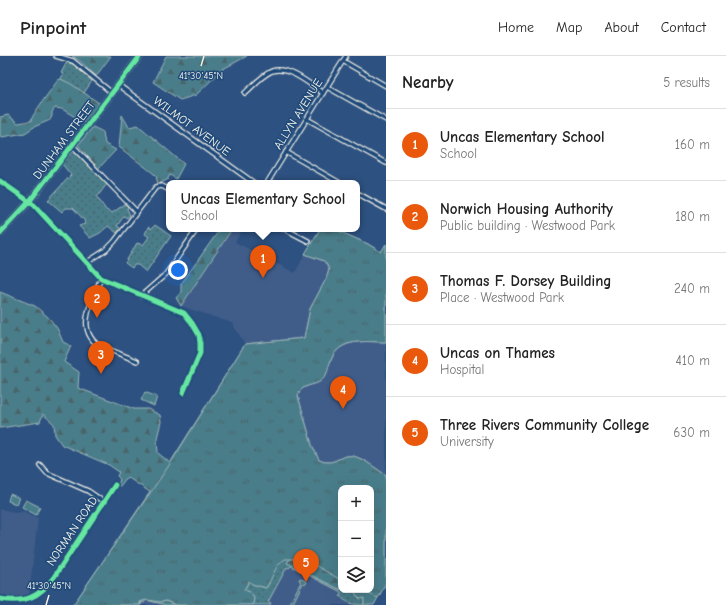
<!DOCTYPE html>
<html lang="en">
<head>
<meta charset="utf-8">
<style>
	body { margin:0; font-family:"Comic Neue",sans-serif; background:#f6f6f6; color:#222 }
	.controls { position:absolute; right:12px; bottom:12px; display:grid; overflow:hidden; border-radius:8px; box-shadow:0 4px 16px #0002 }
	.controls button { width:36px; height:36px; display:grid; place-items:center; padding:0; border:0; border-bottom:1px solid #e0e0e0; background:#fff; color:#222; font:20px sans-serif }
	.you { position:absolute; left:178px; top:214px; width:14px; height:14px; margin:-10px; border:3px solid #fff; border-radius:50%; background:#1a73e8; box-shadow:0 0 0 6px #1a73e833 }
	.badge { display:grid; place-items:center; width:26px; height:26px; border-radius:50%; background:#ea580c; color:#fff; font-size:13px; font-weight:700 }
	.pin { position:absolute; translate:-50% -33px; filter:drop-shadow(0 1px 2px #0008) }
	.pin::after { content:''; position:absolute; top:21px; width:14px; height:12px; background:inherit; clip-path:polygon(0 0,100% 0,50% 100%) }
	.popup { position:absolute; left:166px; top:124px; width:194px; height:52px; box-sizing:border-box; display:grid; place-content:center; border-radius:8px; background:#fff; filter:drop-shadow(0 1px 3px #0005); font-size:13px; white-space:nowrap; color:#767676 }
	.popup b { font-size:15px; color:#222 }
	.popup::after { content:''; position:absolute; left:50%; top:100%; margin-left:-8px; border:8px solid transparent; border-top-color:#fff }
	.list { margin:0; padding:0; list-style:none }
	h2 { display:flex; justify-content:space-between; align-items:center; height:52px; margin:0; padding:0 16px; font-size:17px }
	h2 small { font-size:13px; font-weight:400; color:#767676 }
	.list li { display:grid; grid-template-columns:26px 1fr auto; gap:12px; align-items:center; box-sizing:border-box; height:72px; padding:0 16px; border-top:1px solid #e0e0e0 }
	.list b { display:block; font-size:15px; white-space:nowrap }
	.list p { margin:0; font-size:13px; white-space:nowrap; color:#767676 }
	.list em { font-size:13px; font-style:normal; color:#767676 }
	.icon { flex:none; width:22px; height:22px; fill:none; stroke:currentColor; stroke-width:2; stroke-linecap:round; stroke-linejoin:round }
	.map { position:relative; flex:none; width:386px; height:549px; overflow:hidden }
	header { display:flex; align-items:center; gap:24px; box-sizing:border-box; height:56px; padding:0 20px; background:#fff; border-bottom:1px solid #e0e0e0 }
	header strong { font-size:19px }
	nav { display:flex; gap:22px; margin-inline-start:auto; font-size:14px }
	main { display:flex }
	aside { flex:1; background:#fff }
	.map>svg:first-child { display:block }
	.built { fill:#415d8a }
	.grass { fill:url(#grass-dots); stroke:#9eb7b9 }
	.forest { fill:url(#forest-firs); stroke:#9eb7b9 }
	.park { fill:url(#park-tufts); stroke:#9eb7b9 }
	.garden { fill:#497d8a; stroke:#9eb7b9 }
	.lines { fill:none; stroke-linecap:round; stroke-linejoin:round }
	.street-casing { stroke:#f4f1e8; stroke-width:6 }
	.secondary-casing { stroke:#f4f1e8; stroke-width:8 }
	.street { stroke:#1f4a7a; stroke-width:3.5 }
	.secondary { stroke:#1f4a7a; stroke-width:5 }
	.cycleway-casing { stroke:#1f4a7a; stroke-width:8 }
	.cycleway { stroke:#66e7a1; stroke-width:5 }
	.ticks { fill:none; stroke:#f4f1e8; stroke-width:1.5 }
	.labels { text-anchor:middle; dominant-baseline:central; stroke-width:3; stroke-linejoin:round; paint-order:stroke }
	.street-label { font-size:12px; fill:#f4f1e8; stroke:#1f4a7a }
	.ticks-label { font-size:10px; text-anchor:middle; fill:#f4f1e8; stroke:#1f4a7a; stroke-width:3; stroke-linejoin:round; paint-order:stroke }
</style>
</head>
<body>
<header>
<strong>Pinpoint</strong>
<nav><a>Home</a><a>Map</a><a>About</a><a>Contact</a></nav>
</header>
<main>
<div class="map">
<svg width="386" height="549" viewBox="0 0 386 549">
	<defs>
		<pattern id="grass-dots" width="8" height="8" patternUnits="userSpaceOnUse"><rect width="8" height="8" fill="#497d8a"/><path d="M2 2h.1M6 6h.1" fill="none" stroke="#49656b" stroke-width="1.8" stroke-linecap="round"/></pattern>
		<pattern id="forest-firs" width="22" height="20" patternUnits="userSpaceOnUse"><rect width="22" height="20" fill="#497d8a"/><path d="M5 1l3.5 6h-7zM16 11l3.5 6h-7z" fill="#49656b"/></pattern>
		<pattern id="park-tufts" width="24" height="20" patternUnits="userSpaceOnUse"><rect width="24" height="20" fill="#497d8a"/><path d="M3 7l-1-3M5 7V3M7 7l1-3M15 17l-1-3M17 17v-4M19 17l1-3" fill="none" stroke="#49656b"/></pattern>
	</defs>
	<rect width="100%" height="100%" fill="#2d5180"/>
	<filter id="ink" filterUnits="userSpaceOnUse"><feTurbulence type="fractalNoise" baseFrequency=".025" numOctaves="2"/><feDisplacementMap in="SourceGraphic" scale="8" xChannelSelector="R" yChannelSelector="G"/><feConvolveMatrix kernelMatrix="1 2 1 2 8 2 1 2 1" color-interpolation-filters="sRGB"/></filter>
	<g filter="url(#ink)">
		<!-- built -->
		<g class="built">
			<path d="M232,173H243L235,186L295,217L305,198L322,204L326,207L328,211V216L310,253L304,282L245,288L232,267L181,250Z"/>
			<path d="M355,286H386V419L361,403L347,400L328,407L319,404L312,389L299,345V335L308,329L322,325L325,321L331,302L337,294L345,288Z"/>
			<path d="M0,453L19,457L22,455L38,462L29,539L16,541L0,539Z"/>
			<path d="M281,506L341,524V534H361L374,549H253Z"/>
			<path d="M145,543L172,548L176,549H140V546Z"/>
		</g>
		<!-- grass -->
		<g class="grass">
			<path d="M67,6L73,8L92,25L84,37L61,23L63,18L61,17Z"/>
			<path d="M72,96L76,97L107,128L97,141L106,154L112,157L125,148L128,151L127,153L130,159L127,162L124,160L117,170L120,172L117,177L108,170L100,177L90,182L79,170L85,168L84,164L73,152H66L62,156L48,144L71,119L62,108Z"/>
			<path d="M155,169L171,180L146,216L138,209H134L132,212L125,207L137,187L143,189L149,181L145,178L148,171L151,173Z"/>
			<path d="M210,463L290,503L288,506L339,533L354,534L357,540L359,542H364V549C355,549 346,547 340,540L341,536L291,510L289,512L287,511L268,546L271,547L270,549H253L254,547L244,534L249,525L252,528Z"/>
			<path d="M300,522L307,526L306,528L303,527L292,549H289L301,526L299,524Z"/>
			<path d="M146,543L166,545L176,549H166L146,544L144,547L142,546L141,549H140V546Z"/>
		</g>
		<!-- forest -->
		<g class="forest">
			<path d="M72,0H111L96,20L80,5Z"/>
			<path d="M166,0H247L223,13L196,39L180,44L153,26Z"/>
			<path d="M61,23L71,28L99,47L85,67L62,53L55,52L52,56V60L50,64L34,71L25,77L2,81L0,80V61L8,59L18,67L31,65C31,60 53,31 58,24Z"/>
			<path d="M122,59L129,71L138,69L184,108L176,123L170,119L167,124L158,128L156,120L153,117L119,91Z"/>
			<path d="M93,71L103,76L105,88L116,94L98,113L78,89Z"/>
			<path d="M220,173H232L181,250L176,242L181,236V228Z"/>
			<path d="M320,173H334L368,188L381,196L386,188V286C367,286 340,281 331,304C328,310 328,319 322,324C314,331 301,327 298,340L312,389L319,404C335,411 339,398 353,400C365,403 376,413 386,419V527L374,549H364V542L360,543L357,540L354,535L349,534H371V432H341V533H339L287,507L290,503L276,495L229,523L270,526L266,532L252,528L249,525L244,534L250,536L254,541L253,549H176L166,545C157,548 149,541 140,546V549H73L150,436L127,421L120,430H118L120,423L117,420L119,416L109,409L62,389L55,379L54,368L43,358L40,366L0,372V236L35,250L49,262L57,272L63,286L71,290L64,306L79,316L78,332L134,353H148L160,359L161,366L157,382L158,397L170,407L245,288L304,282L310,253L326,223L329,214L327,209L324,205L305,198Z"/>
		</g>
		<!-- park -->
		<g class="park">
			<path d="M320,173H334L368,188L381,196L386,188V286C366,286 340,281 331,304C328,310 328,319 322,324C314,331 301,327 298,340L312,389L319,404C335,411 339,398 353,400C365,403 376,413 386,419V527L378,542L361,534H371V432H341V524L313,508L299,503H285C274,510 273,522 266,532L252,528L249,525L244,534L250,536L254,541L253,549H176L166,545C157,548 149,541 140,546V549H73L170,408L245,288L304,282L310,253L326,223L329,214L327,209L324,205L305,198Z"/>
			<path d="M10,438L19,442L16,448L8,445Z"/>
			<path d="M26,444L40,451L36,459L22,451Z"/>
		</g>
		<!-- garden -->
		<path class="garden" d="M145,336L157,341L154,350L141,344Z"/>
		<g class="lines">
			<!-- street casing -->
			<g class="street-casing">
				<g id="street">
					<path d="M56,0L73,5L112,37"/>
					<path d="M343,5L386,30"/>
					<path d="M118,29L254,127"/>
					<path d="M327,31L386,64"/>
					<path d="M245,37C253,30 262,19 272,15C288,9 311,29 323,37"/>
					<path d="M307,63L386,107"/>
					<path d="M72,89L137,156"/>
					<path d="M286,96L340,127"/>
					<path d="M0,125L34,149L101,222L184,257L192,267L199,279L200,287V297L183,337"/>
					<path d="M267,127L346,0"/>
					<path d="M357,137L386,153"/>
					<path d="M285,173L308,185"/>
					<path d="M86,207L106,194L114,186L156,131L162,130L169,134"/>
					<path d="M101,222C93,243 75,272 98,289L137,305"/>
					<path d="M141,240L166,218L197,173"/>
					<path d="M40,409L47,417L88,435L104,446"/>
					<path d="M0,543C25,547 39,542 54,521L115,429"/>
				</g>
			</g>
			<!-- secondary casing -->
			<g class="secondary-casing">
				<path id="secondary" d="M0,177L29,146L140,0"/>
			</g>
			<!-- street -->
			<use href="#street" class="street"/>
			<!-- secondary -->
			<use href="#secondary" class="secondary"/>
			<!-- cycleway casing -->
			<g class="cycleway-casing">
				<g id="cycleway">
					<path d="M0,125L34,149L101,222L184,257L192,267L199,279L200,287V297L183,337"/>
					<path d="M0,177L29,146L140,0"/>
					<path d="M0,543C25,547 39,542 54,521L115,429"/>
				</g>
			</g>
			<!-- cycleway -->
			<use href="#cycleway" class="cycleway"/>
		</g>
	</g>
	<!-- ticks -->
	<path class="ticks" d="M201,10L204,0M46,549L49,539"/>
	<g class="labels">
		<!-- street labels -->
		<g class="street-label">
			<text transform="translate(298 58) rotate(-58)">ALLYN AVENUE</text>
			<text transform="translate(192 70) rotate(36)">WILMOT AVENUE</text>
			<text transform="translate(64 84) rotate(-53)">DUNHAM STREET</text>
			<text transform="translate(72 475) rotate(-56)">NORMAN ROAD</text>
		</g>
	</g>
	<g class="ticks-label">
		<text x="201" y="23">41°30'45"N</text>
		<text x="49" y="533">41°30'45"N</text>
	</g>
</svg>
<div class="controls">
<button>+</button>
<button>−</button>
<button><svg class="icon" aria-label="layers" viewBox="0 0 24 24"><path d="M12 4l9 5-9 5-9-5zM3 14l9 5 9-5"/></svg></button>
</div>
<div class="you"></div>
<div class="pin badge" style="left:263px;top:222px">1</div>
<div class="popup"><b>Uncas Elementary School</b>School</div>
<div class="pin badge" style="left:97px;top:262px">2</div>
<div class="pin badge" style="left:101px;top:318px">3</div>
<div class="pin badge" style="left:343px;top:353px">4</div>
<div class="pin badge" style="left:306px;top:526px">5</div>
</div>
<aside>
<h2>Nearby<small>5 results</small></h2>
<ul class="list">
<li><span class="badge">1</span><div><b>Uncas Elementary School</b><p>School</p></div><em>160 m</em></li>
<li><span class="badge">2</span><div><b>Norwich Housing Authority</b><p>Public building · Westwood Park</p></div><em>180 m</em></li>
<li><span class="badge">3</span><div><b>Thomas F. Dorsey Building</b><p>Place · Westwood Park</p></div><em>240 m</em></li>
<li><span class="badge">4</span><div><b>Uncas on Thames</b><p>Hospital</p></div><em>410 m</em></li>
<li><span class="badge">5</span><div><b>Three Rivers Community College</b><p>University</p></div><em>630 m</em></li>
</ul>
</aside>
</main>
</body>
</html>
